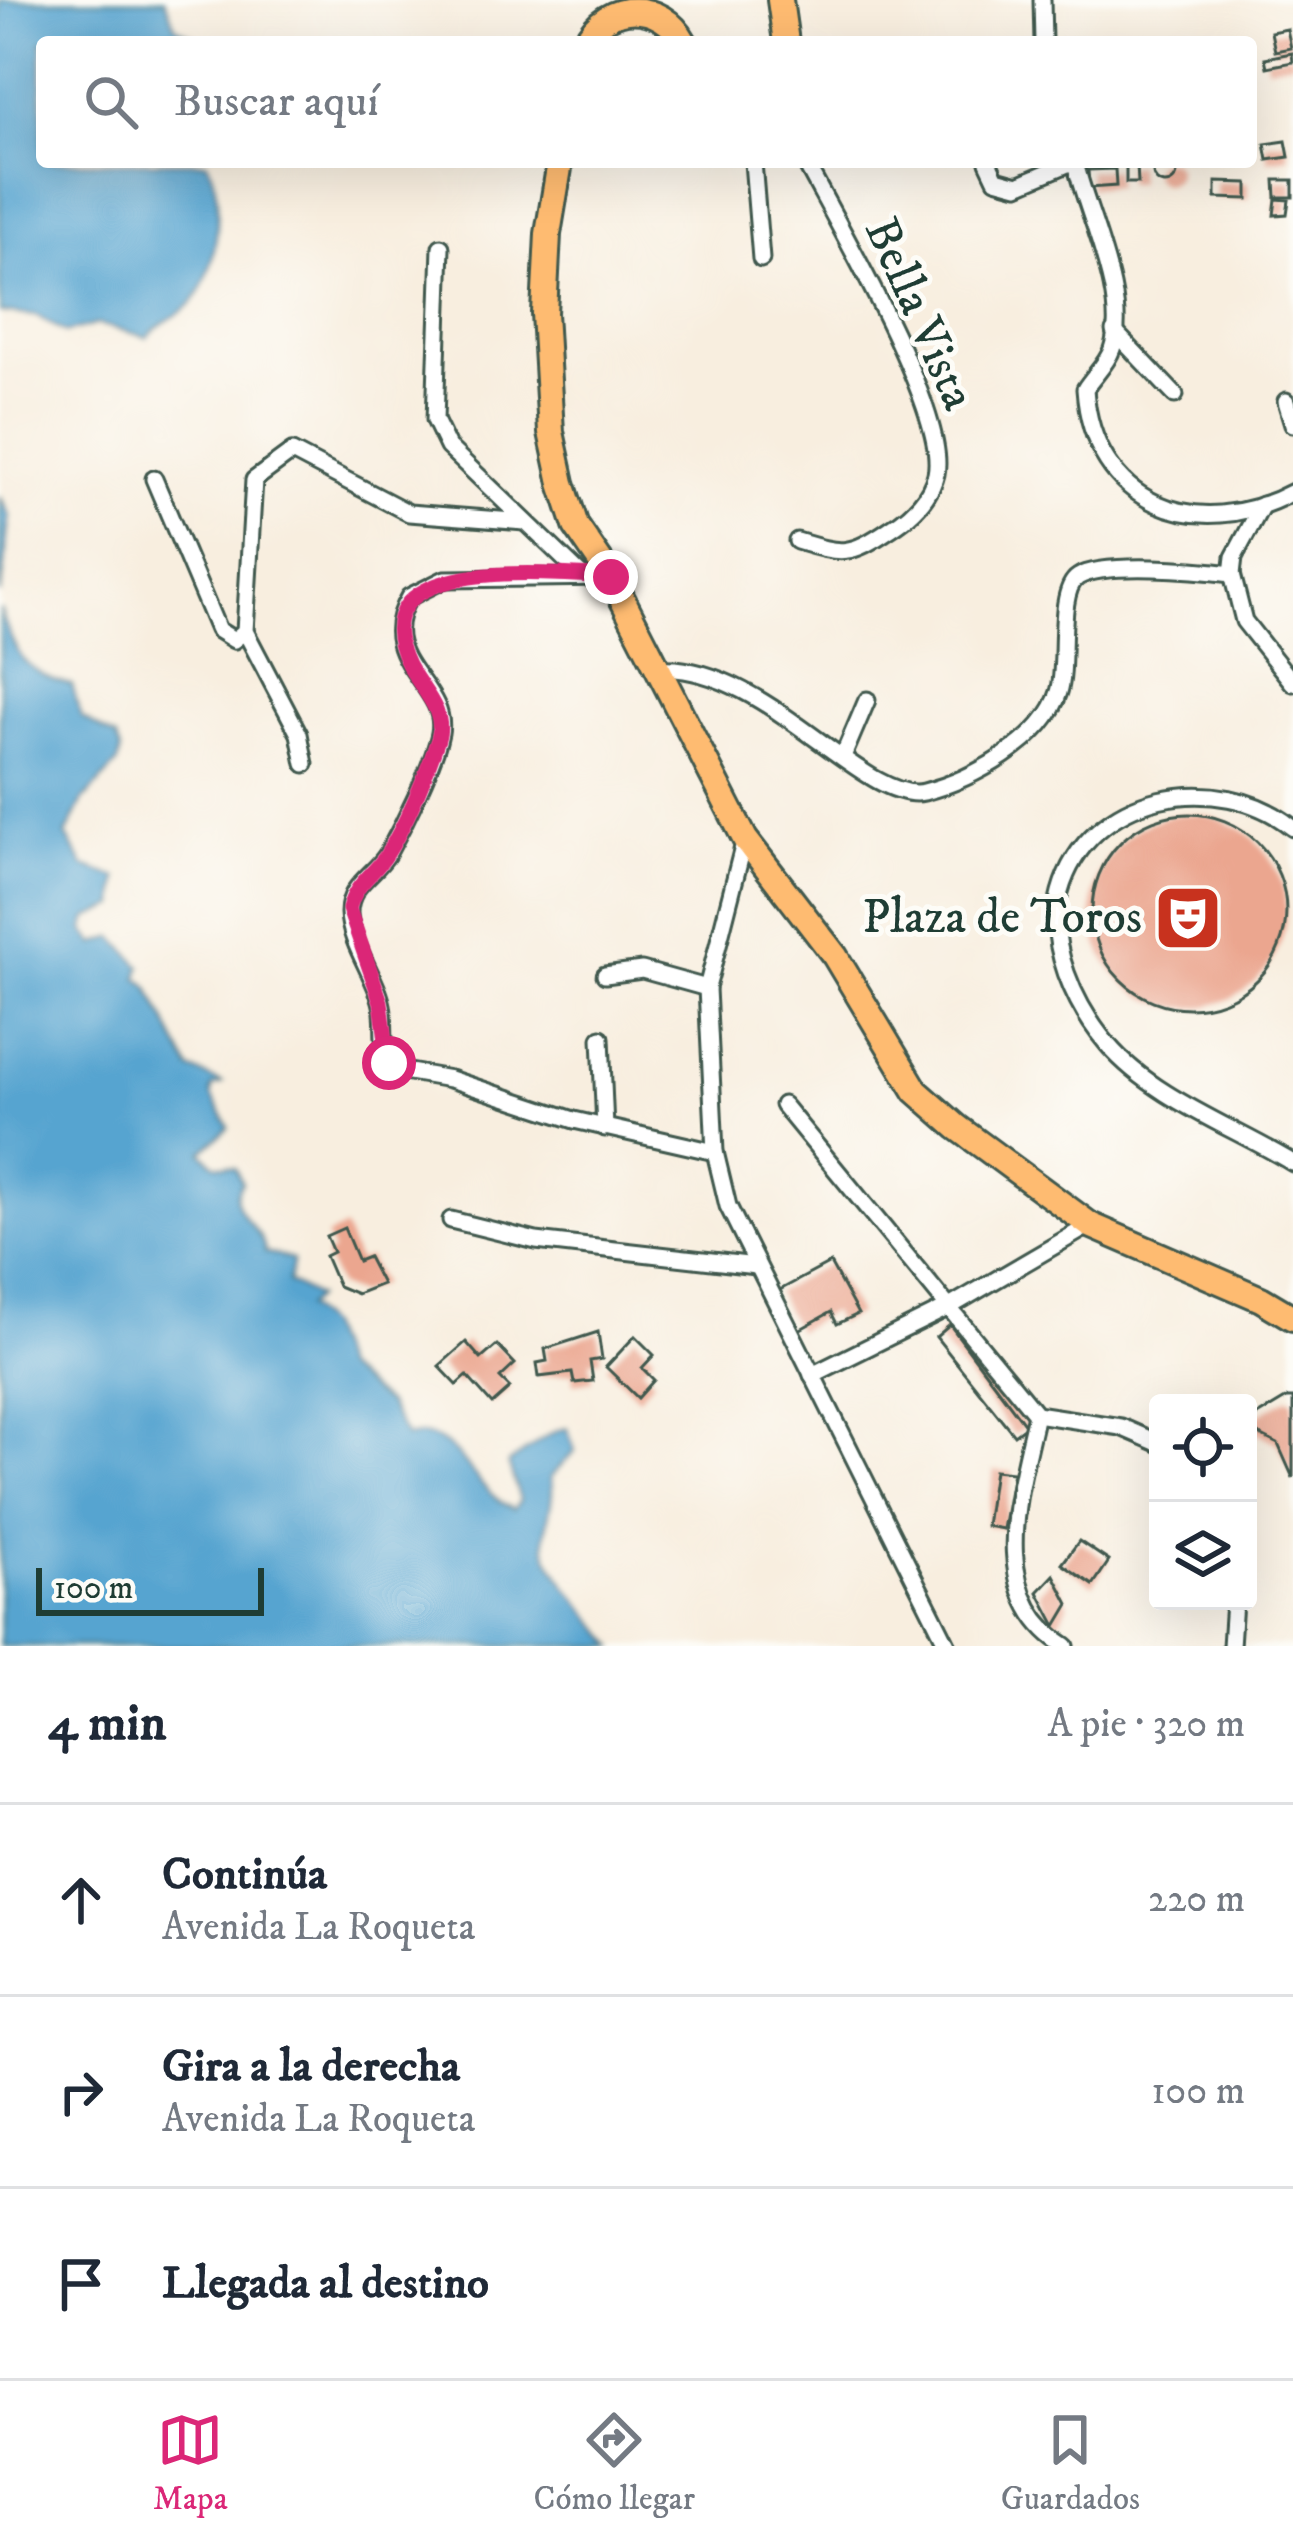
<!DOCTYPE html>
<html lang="es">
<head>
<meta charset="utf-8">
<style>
	body { margin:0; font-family:"IM FELL DW Pica",serif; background:#f6f6f7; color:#1f2937 }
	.controls { position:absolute; right:36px; bottom:36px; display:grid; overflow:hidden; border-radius:12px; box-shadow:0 12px 48px #0002 }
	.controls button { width:108px; height:108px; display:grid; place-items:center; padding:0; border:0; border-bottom:3px solid #e0e1e3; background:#fff; color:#1f2937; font:60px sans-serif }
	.scale { position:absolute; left:36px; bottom:30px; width:228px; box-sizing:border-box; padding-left:12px; border:6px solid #1f3d34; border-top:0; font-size:33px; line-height:42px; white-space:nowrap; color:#1f3d34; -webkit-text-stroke:9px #fdfcf7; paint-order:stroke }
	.stop { position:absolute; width:36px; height:36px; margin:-27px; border:9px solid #db2777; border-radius:50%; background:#fff }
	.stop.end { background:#db2777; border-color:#fff; box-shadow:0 3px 12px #0008 }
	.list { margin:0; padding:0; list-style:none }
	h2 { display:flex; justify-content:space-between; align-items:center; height:156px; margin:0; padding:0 48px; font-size:51px }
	h2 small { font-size:39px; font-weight:400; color:#747a83 }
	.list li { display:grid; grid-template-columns:78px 1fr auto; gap:36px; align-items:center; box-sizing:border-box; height:192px; padding:0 48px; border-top:3px solid #e0e1e3 }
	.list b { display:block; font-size:45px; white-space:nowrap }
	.list p { margin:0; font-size:39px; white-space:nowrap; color:#747a83 }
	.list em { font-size:39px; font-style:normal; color:#747a83 }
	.icon { flex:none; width:66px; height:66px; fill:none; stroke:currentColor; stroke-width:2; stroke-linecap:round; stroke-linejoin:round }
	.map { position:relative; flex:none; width:1293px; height:1646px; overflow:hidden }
	.search { position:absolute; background:#fff; box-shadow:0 12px 48px #0002; left:36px; right:36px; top:36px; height:132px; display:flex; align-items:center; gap:30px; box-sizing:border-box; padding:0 42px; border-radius:12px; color:#747a83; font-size:45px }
	.sheet { height:732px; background:#fff }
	nav { display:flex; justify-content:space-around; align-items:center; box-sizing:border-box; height:168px; border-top:3px solid #e0e1e3; background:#fff; font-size:33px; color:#747a83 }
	nav a { display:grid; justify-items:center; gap:6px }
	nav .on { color:#db2777 }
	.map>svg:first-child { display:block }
	.water { fill:#57a4d0; stroke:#3b7082; stroke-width:3 }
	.building { fill:#eba68f }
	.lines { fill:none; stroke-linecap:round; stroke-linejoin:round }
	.street-casing { stroke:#40584e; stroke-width:21 }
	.primary-casing { stroke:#40584e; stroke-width:30 }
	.street { stroke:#fff; stroke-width:15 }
	.primary { stroke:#febb71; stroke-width:24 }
	.route { stroke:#db2777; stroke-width:15 }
	.labels { text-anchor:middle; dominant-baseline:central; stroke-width:10; stroke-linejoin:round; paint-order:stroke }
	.street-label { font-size:48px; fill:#1f3d34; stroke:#fdfcf7 }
	.poi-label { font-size:48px; fill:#1f3d34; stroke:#fdfcf7; text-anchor:end }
</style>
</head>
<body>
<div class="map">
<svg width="1293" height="1646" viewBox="0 0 1293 1646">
	<rect width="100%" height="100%" fill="#fdfcf7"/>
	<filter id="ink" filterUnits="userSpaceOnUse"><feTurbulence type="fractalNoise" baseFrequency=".00833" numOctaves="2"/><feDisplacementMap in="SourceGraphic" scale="24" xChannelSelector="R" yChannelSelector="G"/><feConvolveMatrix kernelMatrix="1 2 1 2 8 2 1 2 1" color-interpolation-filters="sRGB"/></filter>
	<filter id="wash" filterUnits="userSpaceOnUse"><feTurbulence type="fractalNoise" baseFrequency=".004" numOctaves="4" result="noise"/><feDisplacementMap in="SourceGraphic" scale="48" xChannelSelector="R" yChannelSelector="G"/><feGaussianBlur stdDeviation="2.7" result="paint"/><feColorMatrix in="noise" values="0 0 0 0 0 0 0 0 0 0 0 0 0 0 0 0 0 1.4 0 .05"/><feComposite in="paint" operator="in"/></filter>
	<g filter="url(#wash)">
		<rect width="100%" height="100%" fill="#f8eedf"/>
		<!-- water -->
		<g class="water">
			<path d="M0,0H165L175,26L194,37V42H42V162H207C226,195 218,272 193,302C179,317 161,320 147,337L97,324L66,333L36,316L0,312Z"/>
			<path d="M0,497L10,516C4,543 8,568 0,594Z"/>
			<path d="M0,609C16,655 24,674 72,685L81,717L116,738L121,750L118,763L82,802L66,835L84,866L118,878L116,906L88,918L84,930L95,944L114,937L141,966L138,978L148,986L190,1069L222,1083L212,1087L211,1095L229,1127L202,1152L215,1164L235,1167L242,1183C221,1210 264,1226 265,1252L293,1260L288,1282L316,1297L306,1307L326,1326L342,1368L387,1404L406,1437C457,1422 470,1492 514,1509L520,1500L508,1463C531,1452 542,1433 567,1428L575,1451L550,1477C557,1499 544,1520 545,1542C545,1568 599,1623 615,1646H0Z"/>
		</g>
		<g id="blocks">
			<!-- building -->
			<g class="building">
				<path d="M1287,29L1291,48L1275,51L1271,32Z"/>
				<path d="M1292,53L1293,62L1267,67L1265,58Z"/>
				<path d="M1286,141L1289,157L1268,160L1265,144Z"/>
				<circle cx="1165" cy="172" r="12"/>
				<path d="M1137,165L1138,183H1126V166Z"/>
				<path d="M1115,169L1116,186L1089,188L1088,170Z"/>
				<path d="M1275,180H1293V197H1276Z"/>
				<path d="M1216,182L1248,183V199L1216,198Z"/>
				<path d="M1276,199L1289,200L1287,214L1274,215Z"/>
				<circle cx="1189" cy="911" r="97"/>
				<path d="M344,1228L358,1261L368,1257L382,1284L357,1294L338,1286L325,1256L333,1252L326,1236Z"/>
				<path d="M830,1263L858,1314L837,1324L831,1312L797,1331L776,1292Z"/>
				<path d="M950,1325L1026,1426L1014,1435L936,1337Z"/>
				<path d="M598,1332L602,1359L590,1361L593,1381L574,1383L572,1373L539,1377L537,1363L547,1361L545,1349Z"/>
				<path d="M635,1336L654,1355L642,1368L654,1380L638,1398L606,1367Z"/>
				<path d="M466,1342L481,1359L497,1345L515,1364L500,1378L510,1388L492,1404L467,1376L457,1385L439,1366Z"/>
				<path d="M1287,1398H1293V1478L1278,1444L1254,1432L1252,1419Z"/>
				<path d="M994,1470L1013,1472L1003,1529L986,1526Z"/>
				<path d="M1079,1541L1109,1561L1093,1585L1062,1564Z"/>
				<path d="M1054,1575L1069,1604L1056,1626L1038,1592Z"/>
			</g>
		</g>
	</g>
	<g filter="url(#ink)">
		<use href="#blocks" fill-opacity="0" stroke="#40584e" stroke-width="3"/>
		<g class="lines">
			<!-- street casing -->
			<g class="street-casing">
				<g id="street">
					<path d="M1042,0L1043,42"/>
					<path d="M753,162L761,259"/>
					<path d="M988,162L996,179L1018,185L1072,162"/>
					<path d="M1075,162C1086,212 1130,299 1112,349C1107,364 1094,375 1085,389C1093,504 1196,544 1293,492"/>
					<path d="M441,247L435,420L448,447L581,575"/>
					<path d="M1114,331L1175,395"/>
					<path d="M1286,401L1293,424"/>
					<path d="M154,479L218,630L234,640L245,631"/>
					<path d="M797,541C843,555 850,556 890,529C911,516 930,499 936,474C949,414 836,221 805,162"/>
					<path d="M1232,574L1244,621L1293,683"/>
					<path d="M611,577L445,579L409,597C371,660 449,684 440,733C434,764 404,824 388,853C375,875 349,884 349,913C350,943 373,972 381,1001C388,1025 376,1052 398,1070L450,1079L574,1120L715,1152"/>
					<path d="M659,669C761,661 866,806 924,792C971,780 1044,741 1059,692C1068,665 1056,591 1078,577C1104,561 1201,570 1232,574L1234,557L1262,505"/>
					<path d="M844,754L867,700"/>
					<path d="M305,764L299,734L245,631L254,480L292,452L409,513L525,522"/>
					<path d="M1293,828C1219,768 1088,791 1060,892C1046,944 1075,1006 1108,1045C1153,1098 1234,1127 1293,1163"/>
					<path d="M745,839L707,988L715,1152L728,1206L948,1646"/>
					<path d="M605,975L642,970L707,988"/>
					<path d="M601,1038L605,1128"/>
					<path d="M783,1105L1036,1414L1121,1427L1158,1443"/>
					<path d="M451,1220L536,1241L756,1266"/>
					<path d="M812,1375L951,1306L1090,1225"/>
					<path d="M1036,1414C1020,1488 984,1597 1066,1646"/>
					<path d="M1231,1646L1234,1601"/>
				</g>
			</g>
			<!-- primary casing -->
			<g class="primary-casing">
				<g id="primary">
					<path d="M780,0L786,42"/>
					<path d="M586,42C606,0 661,0 684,42"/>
					<path d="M560,162L548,234L544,313L551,432L562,483L576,526L611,577L745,839L835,956L916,1091L957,1127L1090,1225L1261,1299L1293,1318"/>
				</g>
			</g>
			<!-- street -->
			<use href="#street" class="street"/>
			<!-- primary -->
			<use href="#primary" class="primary"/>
		</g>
	</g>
	<g class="lines" filter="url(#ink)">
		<!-- route -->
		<path class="route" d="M389,1063L381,1002L349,909C355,884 371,877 385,857C406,825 426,776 438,739C447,711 420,688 408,664C353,553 551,574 611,577"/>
	</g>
	<!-- icons -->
	<defs>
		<g id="theatre-square" transform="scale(3.45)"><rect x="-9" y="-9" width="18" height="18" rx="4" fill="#c8321e" stroke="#fdfcf7"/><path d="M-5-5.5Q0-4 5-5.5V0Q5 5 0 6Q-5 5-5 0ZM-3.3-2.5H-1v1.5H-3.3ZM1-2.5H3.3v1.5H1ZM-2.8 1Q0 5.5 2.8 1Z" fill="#fff"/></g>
	</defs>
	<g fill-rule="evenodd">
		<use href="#theatre-square" x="1188" y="918"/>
	</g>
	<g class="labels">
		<!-- street labels -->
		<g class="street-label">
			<text transform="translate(919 314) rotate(66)">Bella Vista</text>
		</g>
		<!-- poi labels -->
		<g class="poi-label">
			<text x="1142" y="918">Plaza de Toros</text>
		</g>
	</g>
</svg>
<div class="controls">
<button><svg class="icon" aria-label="locate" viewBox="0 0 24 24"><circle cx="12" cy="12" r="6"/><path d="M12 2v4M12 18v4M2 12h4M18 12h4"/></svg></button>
<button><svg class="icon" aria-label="layers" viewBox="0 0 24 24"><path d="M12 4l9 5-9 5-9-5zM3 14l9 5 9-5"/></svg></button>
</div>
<div class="scale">100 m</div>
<div class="stop" style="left:389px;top:1063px"></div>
<div class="stop end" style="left:611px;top:577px"></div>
<div class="search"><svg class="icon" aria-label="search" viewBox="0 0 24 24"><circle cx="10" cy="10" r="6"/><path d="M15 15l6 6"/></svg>Buscar aquí</div>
</div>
<section class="sheet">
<h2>4 min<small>A pie · 320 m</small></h2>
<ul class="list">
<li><svg class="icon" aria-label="ahead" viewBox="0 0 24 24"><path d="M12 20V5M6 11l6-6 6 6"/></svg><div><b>Continúa</b><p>Avenida La Roqueta</p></div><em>220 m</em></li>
<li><svg class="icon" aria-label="right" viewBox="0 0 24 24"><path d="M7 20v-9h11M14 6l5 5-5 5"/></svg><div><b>Gira a la derecha</b><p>Avenida La Roqueta</p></div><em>100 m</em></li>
<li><svg class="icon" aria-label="arrive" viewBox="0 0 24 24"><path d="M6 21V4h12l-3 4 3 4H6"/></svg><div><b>Llegada al destino</b></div></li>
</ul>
</section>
<nav>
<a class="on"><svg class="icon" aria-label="map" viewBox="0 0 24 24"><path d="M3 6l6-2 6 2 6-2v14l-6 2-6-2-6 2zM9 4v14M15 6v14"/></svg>Mapa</a>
<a><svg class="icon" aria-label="directions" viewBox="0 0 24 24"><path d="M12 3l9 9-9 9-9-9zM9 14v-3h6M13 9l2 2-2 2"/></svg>Cómo llegar</a>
<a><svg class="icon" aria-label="saved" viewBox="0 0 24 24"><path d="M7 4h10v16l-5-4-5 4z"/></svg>Guardados</a>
</nav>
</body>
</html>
